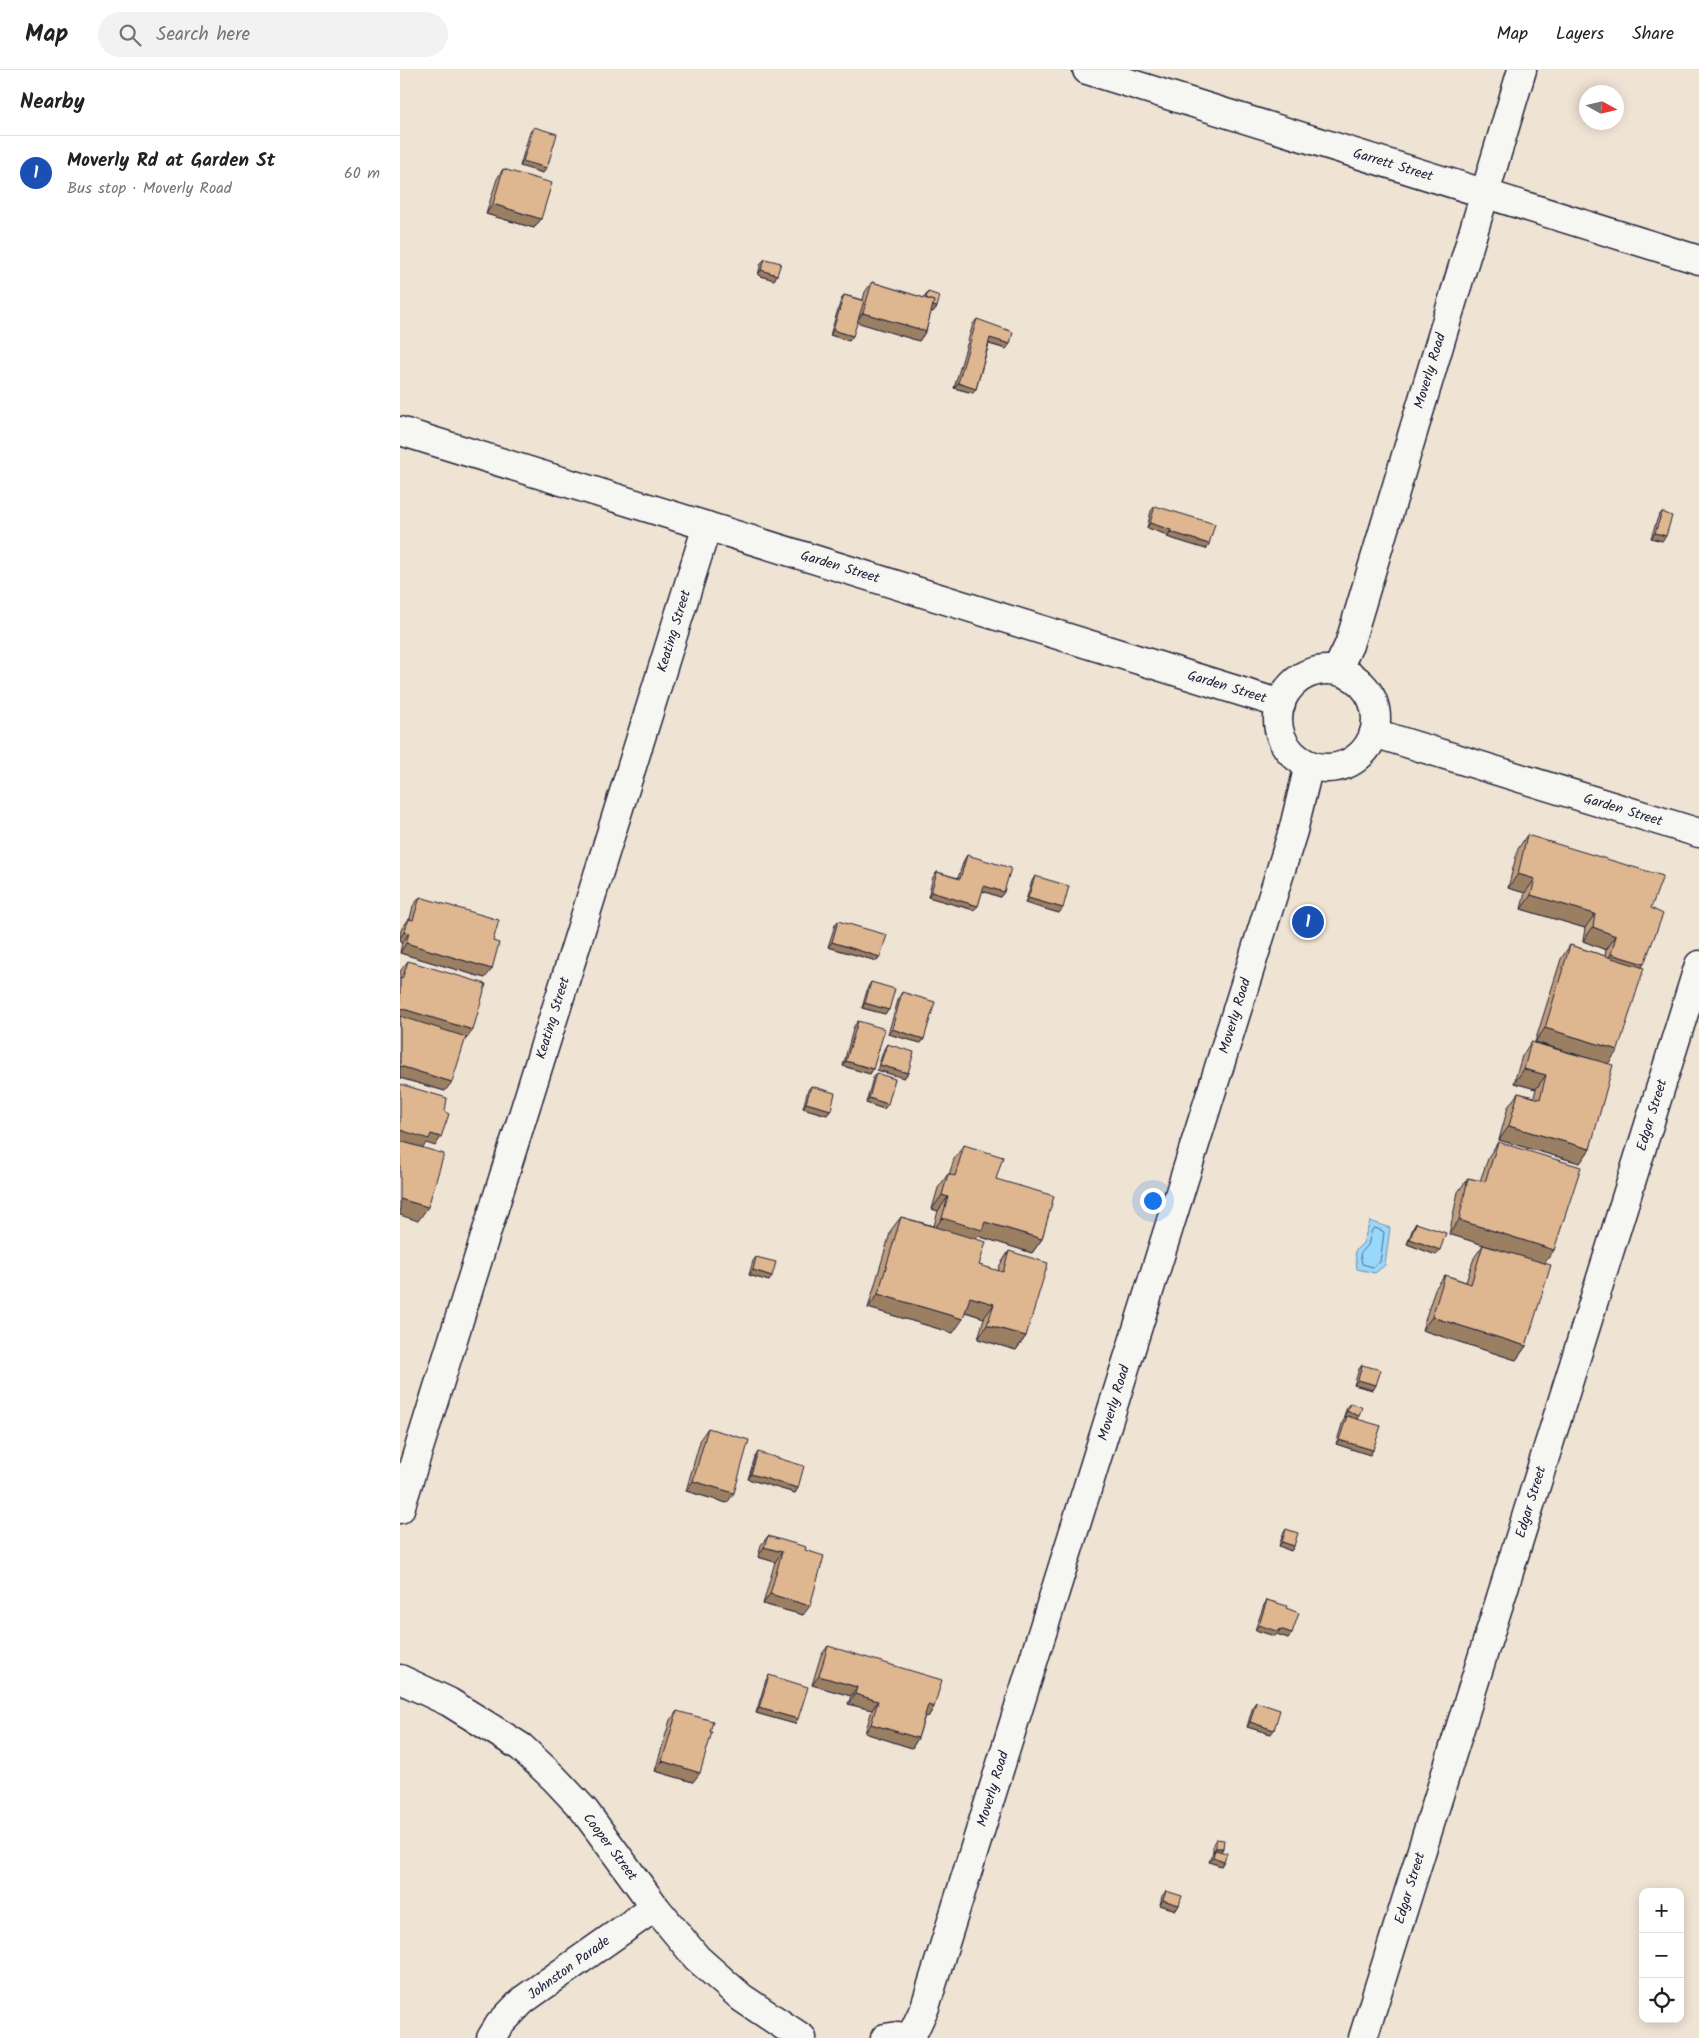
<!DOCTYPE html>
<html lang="en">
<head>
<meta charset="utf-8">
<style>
	body { margin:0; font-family:Kalam,sans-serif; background:#f2f2f2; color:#222 }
	.controls { position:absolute; right:15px; bottom:15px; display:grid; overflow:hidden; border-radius:10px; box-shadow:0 2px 12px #0003 }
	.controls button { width:45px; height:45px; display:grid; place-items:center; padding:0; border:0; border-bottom:1px solid #e0e0e0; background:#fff; color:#222; font:25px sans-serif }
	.compass { position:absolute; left:1179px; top:15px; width:45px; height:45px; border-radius:50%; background:#fff; box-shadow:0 2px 12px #0003; rotate:98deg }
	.you { position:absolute; left:752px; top:1130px; width:18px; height:18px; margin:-12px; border:4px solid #fff; border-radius:50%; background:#1a73e8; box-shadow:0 0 0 8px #1a73e833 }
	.badge { display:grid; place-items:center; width:32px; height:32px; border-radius:50%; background:#0f766e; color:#fff; font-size:16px; font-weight:700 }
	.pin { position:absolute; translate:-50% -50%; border:2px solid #fff; box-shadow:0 1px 5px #0006 }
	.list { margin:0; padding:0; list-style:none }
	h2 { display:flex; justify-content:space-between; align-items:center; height:65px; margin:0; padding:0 20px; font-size:21px }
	h2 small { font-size:16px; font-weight:400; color:#767676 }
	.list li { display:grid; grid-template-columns:32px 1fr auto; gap:15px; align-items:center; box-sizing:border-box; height:75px; padding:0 20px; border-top:1px solid #e0e0e0 }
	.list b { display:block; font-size:19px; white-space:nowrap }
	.list p { margin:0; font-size:16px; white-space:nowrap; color:#767676 }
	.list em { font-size:16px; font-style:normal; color:#767676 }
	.icon { flex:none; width:28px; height:28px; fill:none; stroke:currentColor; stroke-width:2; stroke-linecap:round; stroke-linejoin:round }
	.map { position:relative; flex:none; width:1299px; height:1968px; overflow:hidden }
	header { display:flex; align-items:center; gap:30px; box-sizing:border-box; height:70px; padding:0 25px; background:#fff; border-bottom:1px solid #e0e0e0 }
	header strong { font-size:24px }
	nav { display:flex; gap:28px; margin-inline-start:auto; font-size:18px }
	.search { width:350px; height:45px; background:#f2f2f2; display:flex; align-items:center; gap:12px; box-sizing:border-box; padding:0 18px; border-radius:28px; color:#767676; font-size:19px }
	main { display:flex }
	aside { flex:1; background:#fff }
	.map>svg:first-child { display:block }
	.water { fill:#9ad8fb; stroke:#6a8fae }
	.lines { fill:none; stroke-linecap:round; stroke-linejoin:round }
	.shore { stroke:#526b88; stroke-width:1 }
	.street-casing { stroke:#22223b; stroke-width:31 }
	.secondary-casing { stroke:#22223b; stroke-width:31 }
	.street { stroke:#f6f6f2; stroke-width:28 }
	.secondary { stroke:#f6f6f2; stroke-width:28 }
	.wall { fill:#bf9d7b; stroke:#22223b }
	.shaded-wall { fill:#9b7f64; stroke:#22223b }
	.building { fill:#deb68f; stroke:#22223b }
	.labels { text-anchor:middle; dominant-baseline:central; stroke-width:4; stroke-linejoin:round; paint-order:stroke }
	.street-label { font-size:14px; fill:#22223b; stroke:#f6f6f2 }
</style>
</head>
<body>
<header>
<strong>Map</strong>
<div class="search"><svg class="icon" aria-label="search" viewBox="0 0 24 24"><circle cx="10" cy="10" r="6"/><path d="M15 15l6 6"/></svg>Search here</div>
<nav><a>Map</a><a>Layers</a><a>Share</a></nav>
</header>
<main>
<aside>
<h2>Nearby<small></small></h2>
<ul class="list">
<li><span class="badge" style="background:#1a4fb4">1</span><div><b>Moverly Rd at Garden St</b><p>Bus stop · Moverly Road</p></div><em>60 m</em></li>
</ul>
</aside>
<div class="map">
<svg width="1299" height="1968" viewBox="0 0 1299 1968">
	<rect width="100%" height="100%" fill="#efe3d4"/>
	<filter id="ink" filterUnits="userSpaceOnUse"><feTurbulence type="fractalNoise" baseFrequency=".02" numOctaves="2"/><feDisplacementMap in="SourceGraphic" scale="10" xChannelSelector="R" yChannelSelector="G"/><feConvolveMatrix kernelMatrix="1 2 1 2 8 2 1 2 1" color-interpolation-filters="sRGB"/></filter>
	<g filter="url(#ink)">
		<!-- water -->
		<path class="water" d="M970,1151L990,1158L985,1195L975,1203L957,1199L955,1181L963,1173Z"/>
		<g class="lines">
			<!-- shore -->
			<path class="shore" d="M975,1158L983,1161L984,1163L980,1192L973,1197L962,1194L960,1184L968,1175L972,1160Z"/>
			<!-- street casing -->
			<g class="street-casing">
				<g id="street">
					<path d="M687,0L1299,190"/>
					<path d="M0,361L881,634"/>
					<path d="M974,663L1299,763"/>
					<path d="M0,1439L307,456"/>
					<path d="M91,1968L99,1955L123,1930L255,1837"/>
					<path d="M963,1968L1299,895"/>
				</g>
			</g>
			<!-- secondary casing -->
			<g class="secondary-casing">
				<g id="secondary">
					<path d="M937,600L949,575L1122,0"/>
					<circle cx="927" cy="649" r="49"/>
					<path d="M0,1609L49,1632L121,1677L154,1708L184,1740L255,1837L297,1888L342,1928L402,1968"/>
					<path d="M511,1967L525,1937L893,761L909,695"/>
					<path d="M485,1968L498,1966L512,1968"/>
				</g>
			</g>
			<!-- street -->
			<use href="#street" class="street"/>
			<!-- secondary -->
			<use href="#secondary" class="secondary"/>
		</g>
		<!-- wall -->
		<g class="wall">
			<path d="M134,57L143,103L120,96L130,62Z"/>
			<path d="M103,99L141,149L134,158L86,144L97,109Z"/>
			<path d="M365,189L377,205L374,210L358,205L361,193Z"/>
			<path d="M472,212L524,228L528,222L533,242L531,241L526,261L519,271L457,252L449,271L430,265L441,230L444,225L463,230L465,222Z"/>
			<path d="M577,249L606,279L589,274L576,319L573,323L554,318L573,254Z"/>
			<path d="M755,436L809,474L806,479L767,467L768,465L747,458L751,441Z"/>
			<path d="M1262,442V471L1251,468L1258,447Z"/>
			<path d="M1127,765L1251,838L1242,897L1208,994L1190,1079L1180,1093L1099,1070L1108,1037L1118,1023L1134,1027L1136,1019L1114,1013L1122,986L1131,972L1203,992L1135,972L1161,889L1170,875L1205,886L1206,880L1183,871L1185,858L1121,839L1125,823L1108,818L1118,779Z"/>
			<path d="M567,785L604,822L600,827L582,821L578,836L574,840L528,827L533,807L537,802L558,808L564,790Z"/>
			<path d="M635,806L659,843L625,833L632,811Z"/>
			<path d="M20,827L93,871L85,908L0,883L2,873L0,872V864L2,858L9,849H10L13,836Z"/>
			<path d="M438,851L480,887L477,891L428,877L435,855Z"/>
			<path d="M8,891L73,960L66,969H65L45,1021L0,1008V903L1,900Z"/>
			<path d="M471,912L489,940L485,944L462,938L468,917Z"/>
			<path d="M502,922L524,969L521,973L488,964L499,927Z"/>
			<path d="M458,951L473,999L470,1004L443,996L454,956Z"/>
			<path d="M487,974L508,1003L504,1008L477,1000L484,979Z"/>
			<path d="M476,1003L484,1039L466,1033L473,1008Z"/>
			<path d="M411,1016L431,1040L427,1045L403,1038L408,1020Z"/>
			<path d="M1098,1072L1154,1180L1144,1193L1126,1276L1116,1290L1022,1260L1035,1219L1045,1205L1066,1212L1074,1188L1083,1175L1097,1179L1049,1164L1058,1122L1068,1108L1080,1111L1089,1086Z"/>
			<path d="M564,1075L596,1109L642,1169L632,1183L578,1166L576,1169L579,1195L598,1201L600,1195L609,1181L626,1266L616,1280L578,1269L584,1248L565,1242L553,1263L468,1238L491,1160L501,1147L534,1156L538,1141L532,1139L538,1118L548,1104L549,1105L554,1089Z"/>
			<path d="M1016,1153L1036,1185L1007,1174L1013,1158Z"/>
			<path d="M356,1187L369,1211L349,1205L353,1191Z"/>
			<path d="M962,1295L976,1315L973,1320L954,1315L959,1299Z"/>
			<path d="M950,1333L957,1349L973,1380L970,1385L936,1374L943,1351L946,1347L944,1346L947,1337Z"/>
			<path d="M308,1358L327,1433L286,1421L301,1368Z"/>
			<path d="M358,1382L398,1418L395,1423L348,1409L355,1387Z"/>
			<path d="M886,1459L894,1476L891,1481L879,1476L883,1464Z"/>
			<path d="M368,1466L405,1480L403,1545L363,1534L375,1492L358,1487L361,1475Z"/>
			<path d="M867,1530L886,1538L892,1563L888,1568L877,1564L875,1566L855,1560L864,1535Z"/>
			<path d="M428,1576L534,1637L528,1647L525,1646L518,1668L512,1678L465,1663L472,1640L448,1634L451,1626L412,1615L421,1585Z"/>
			<path d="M369,1605L395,1654L356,1643L366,1610Z"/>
			<path d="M856,1632L871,1664L847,1657L853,1636Z"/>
			<path d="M277,1641L293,1712L255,1701L270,1650Z"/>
			<path d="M816,1769L823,1778L821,1781L824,1791L821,1796L809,1792L813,1782V1774Z"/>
			<path d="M766,1821L779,1835L776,1840L760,1835L762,1826Z"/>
		</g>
		<!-- shaded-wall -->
		<g class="shaded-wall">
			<path d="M123,91L147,98L143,103L120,96Z"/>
			<path d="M93,134L141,149L134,158L86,144Z"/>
			<path d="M361,200L377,205L374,210L358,205Z"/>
			<path d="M524,233L537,237L533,242L521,238Z"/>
			<path d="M463,243L526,261L519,271L456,252Z"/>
			<path d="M433,260L453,266L449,271L430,265Z"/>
			<path d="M590,268L610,274L606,279L587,273Z"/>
			<path d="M558,313L576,319L573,323L554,318Z"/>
			<path d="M750,453L771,460L768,465L747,458Z"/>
			<path d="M771,462L809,474L806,479L767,467Z"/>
			<path d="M1255,463L1266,466L1262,471L1251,468Z"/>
			<path d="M1118,804L1135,809L1125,823L1108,818Z"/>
			<path d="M584,816L604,822L600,827L580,820Z"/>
			<path d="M531,822L578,836L574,840L528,827Z"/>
			<path d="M1131,825L1195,844L1185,858L1121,839Z"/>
			<path d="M628,828L663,838L659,843L625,833Z"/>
			<path d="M1193,857L1216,866L1206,880L1183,871Z"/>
			<path d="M4,862L9,863L2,873L0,872V868Z"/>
			<path d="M432,872L480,887L477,891L428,877Z"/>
			<path d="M6,873L92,899L85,908L0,883Z"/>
			<path d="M1211,884L1244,894L1234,908L1202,898Z"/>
			<path d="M465,933L489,940L485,944L462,938Z"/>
			<path d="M0,938L73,960L66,969L0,950Z"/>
			<path d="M1145,958L1218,980L1208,994L1135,972Z"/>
			<path d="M492,959L524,969L521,973L488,964Z"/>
			<path d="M446,991L473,999L470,1004L443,996Z"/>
			<path d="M480,995L508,1003L504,1008L477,1000Z"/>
			<path d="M0,996L52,1012L45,1021L0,1008Z"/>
			<path d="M1124,999L1146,1005L1136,1019L1114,1013Z"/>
			<path d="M469,1028L488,1034L484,1039L466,1033Z"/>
			<path d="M406,1033L431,1040L427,1045L403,1038Z"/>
			<path d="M1109,1056L1190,1079L1180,1093L1099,1070Z"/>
			<path d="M0,1060L31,1064L41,1067L35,1076L26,1073L23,1078L0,1071Z"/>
			<path d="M542,1125L548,1127L538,1141L532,1139Z"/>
			<path d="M0,1129L28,1137L18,1151L0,1145Z"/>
			<path d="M542,1148L585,1152L642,1169L632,1183L578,1166L573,1174L532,1162Z"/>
			<path d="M1059,1150L1154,1180L1144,1194L1049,1164Z"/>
			<path d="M1010,1169L1040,1180L1036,1185L1007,1174Z"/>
			<path d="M353,1200L372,1206L369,1211L349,1205Z"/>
			<path d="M478,1224L563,1249L553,1263L468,1238Z"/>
			<path d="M570,1227L594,1234L584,1248L560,1240Z"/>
			<path d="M1032,1247L1126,1276L1116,1290L1022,1260Z"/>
			<path d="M587,1255L626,1266L616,1280L578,1269Z"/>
			<path d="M958,1310L976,1315L973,1320L954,1315Z"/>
			<path d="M947,1341L959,1346L956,1350L944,1346Z"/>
			<path d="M939,1370L973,1380L970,1385L936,1374Z"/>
			<path d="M351,1404L398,1418L395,1423L348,1409Z"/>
			<path d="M293,1411L334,1423L327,1433L286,1421Z"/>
			<path d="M882,1472L894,1476L891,1481L879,1476Z"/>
			<path d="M364,1477L382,1482L375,1492L358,1487Z"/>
			<path d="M370,1524L410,1536L403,1545L363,1534Z"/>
			<path d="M859,1555L880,1559L892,1563L888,1568L877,1564L875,1566L855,1560Z"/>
			<path d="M419,1606L457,1617L451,1626L412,1615Z"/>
			<path d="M455,1624L478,1631L472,1640L448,1634Z"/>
			<path d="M528,1635L534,1637L528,1647L521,1645Z"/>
			<path d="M359,1638L398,1649L395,1654L356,1643Z"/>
			<path d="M850,1652L874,1660L871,1664L847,1657Z"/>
			<path d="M471,1654L518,1668L512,1678L465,1663Z"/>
			<path d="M262,1691L300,1703L293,1712L255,1701Z"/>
			<path d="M816,1778H823L820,1783L815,1780L812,1782Z"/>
			<path d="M813,1787L824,1791L821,1796L809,1792Z"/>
			<path d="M763,1830L779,1835L776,1840L760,1835Z"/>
		</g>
		<!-- building -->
		<g class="building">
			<path d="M134,57L157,64L147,98L123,91Z"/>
			<path d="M103,99L152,113L141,149L93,134Z"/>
			<path d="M365,189L381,193L377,205L361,200Z"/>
			<path d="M472,212L534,231L526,261L463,243Z"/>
			<path d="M528,222L540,226L537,237L533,236L534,231L526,228Z"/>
			<path d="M444,225L464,231L453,266L433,260Z"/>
			<path d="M577,249L613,262L610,274L590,268L576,319L558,313Z"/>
			<path d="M755,436L815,454L809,474L771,462V460L750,453Z"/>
			<path d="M1262,442L1272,446L1266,466L1255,463Z"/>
			<path d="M1127,765L1263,806L1251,838L1263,844L1244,894L1211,884L1216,866L1193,857L1195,844L1131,825L1135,809L1118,804Z"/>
			<path d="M567,785L611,798L604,822L584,816L578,836L531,822L537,802L560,809Z"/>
			<path d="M635,806L669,816L663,838L628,828Z"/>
			<path d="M20,827L99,850L93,871L99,873L92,899L6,873L9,863L4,862L9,849L13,850Z"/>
			<path d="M438,851L487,865L480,887L432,872Z"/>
			<path d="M1170,875L1244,898L1218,980L1145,958Z"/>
			<path d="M8,891L86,914L73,960L0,938V908L2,909Z"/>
			<path d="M471,912L495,919L489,940L465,933Z"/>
			<path d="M502,922L535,932L524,969L492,959Z"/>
			<path d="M0,946L66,967L52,1012L0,996Z"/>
			<path d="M458,951L485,959L473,999L446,991Z"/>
			<path d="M1131,972L1213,995L1190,1079L1109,1056L1118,1023L1140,1029L1146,1005L1124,999Z"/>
			<path d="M487,974L514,982L508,1003L480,995Z"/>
			<path d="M476,1003L495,1009L488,1034L469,1028Z"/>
			<path d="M0,1014L47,1028L45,1042L49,1044L41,1067L31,1064L29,1069L0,1060Z"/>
			<path d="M411,1016L435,1023L431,1040L406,1033Z"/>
			<path d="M0,1071L44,1084L28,1137L0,1129Z"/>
			<path d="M1098,1072L1181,1097L1154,1180L1059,1150L1068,1108L1085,1112Z"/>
			<path d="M564,1075L603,1087L596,1109L654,1126L642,1169L585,1152L582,1160L542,1148L548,1127L542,1125L548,1104L555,1106Z"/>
			<path d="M501,1147L586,1172L579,1195L603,1202L609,1181L648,1193L626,1266L587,1255L594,1234L570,1227L563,1249L478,1224Z"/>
			<path d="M1016,1153L1046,1163L1040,1180L1010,1169Z"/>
			<path d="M1083,1175L1151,1195L1126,1276L1032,1247L1045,1205L1071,1214Z"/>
			<path d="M356,1187L376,1192L372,1206L353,1200Z"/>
			<path d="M962,1295L981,1300L976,1315L958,1310Z"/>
			<path d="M950,1333L962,1337L959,1346L947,1341Z"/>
			<path d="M947,1346L981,1356L973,1380L939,1370Z"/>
			<path d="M308,1358L349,1370L334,1423L293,1411Z"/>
			<path d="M358,1382L404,1396L398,1418L351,1404Z"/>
			<path d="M886,1459L898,1463L894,1476L882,1472Z"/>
			<path d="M368,1466L406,1477L405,1480L424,1486L410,1536L370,1524L382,1482L364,1477Z"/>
			<path d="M867,1530L887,1536L886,1538L899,1543L892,1563L880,1559L879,1562L859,1555Z"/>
			<path d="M428,1576L542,1610L534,1637L528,1635L518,1668L471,1654L478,1631L455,1624L457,1617L419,1606Z"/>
			<path d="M369,1605L408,1617L398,1649L359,1638Z"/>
			<path d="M856,1632L880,1640L874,1660L850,1652Z"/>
			<path d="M277,1641L313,1651L310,1662H312L300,1703L262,1691Z"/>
			<path d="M816,1769L824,1770L823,1778H816Z"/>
			<path d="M815,1780L827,1783L824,1791L813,1787Z"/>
			<path d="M766,1821L782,1826L779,1835L763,1830Z"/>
		</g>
	</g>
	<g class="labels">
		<!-- street labels -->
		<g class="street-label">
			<text transform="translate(993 95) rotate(17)">Garrett Street</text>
			<text transform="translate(1030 301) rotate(-73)">Moverly Road</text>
			<text transform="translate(440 497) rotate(17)">Garden Street</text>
			<text transform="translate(274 561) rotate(-73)">Keating Street</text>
			<text transform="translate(827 617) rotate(17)">Garden Street</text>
			<text transform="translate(1223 740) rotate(17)">Garden Street</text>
			<text transform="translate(835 946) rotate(-73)">Moverly Road</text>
			<text transform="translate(153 948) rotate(-73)">Keating Street</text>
			<text transform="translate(1252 1045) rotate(-73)">Edgar Street</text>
			<text transform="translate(714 1333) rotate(-73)">Moverly Road</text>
			<text transform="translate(1131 1432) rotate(-73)">Edgar Street</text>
			<text transform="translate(593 1719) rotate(-73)">Moverly Road</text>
			<text transform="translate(210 1777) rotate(53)">Cooper Street</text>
			<text transform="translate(1010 1818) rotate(-73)">Edgar Street</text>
			<text transform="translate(169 1898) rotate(-36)">Johnston Parade</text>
		</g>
	</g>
</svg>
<div class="controls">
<button>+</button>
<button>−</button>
<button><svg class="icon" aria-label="locate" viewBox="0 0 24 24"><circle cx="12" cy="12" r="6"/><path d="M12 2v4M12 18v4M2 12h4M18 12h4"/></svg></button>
</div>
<svg class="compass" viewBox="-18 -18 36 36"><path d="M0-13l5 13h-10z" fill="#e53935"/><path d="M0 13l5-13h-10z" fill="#767676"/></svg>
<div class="you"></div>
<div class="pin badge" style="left:908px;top:852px;background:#1a4fb4">1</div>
</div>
</main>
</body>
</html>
